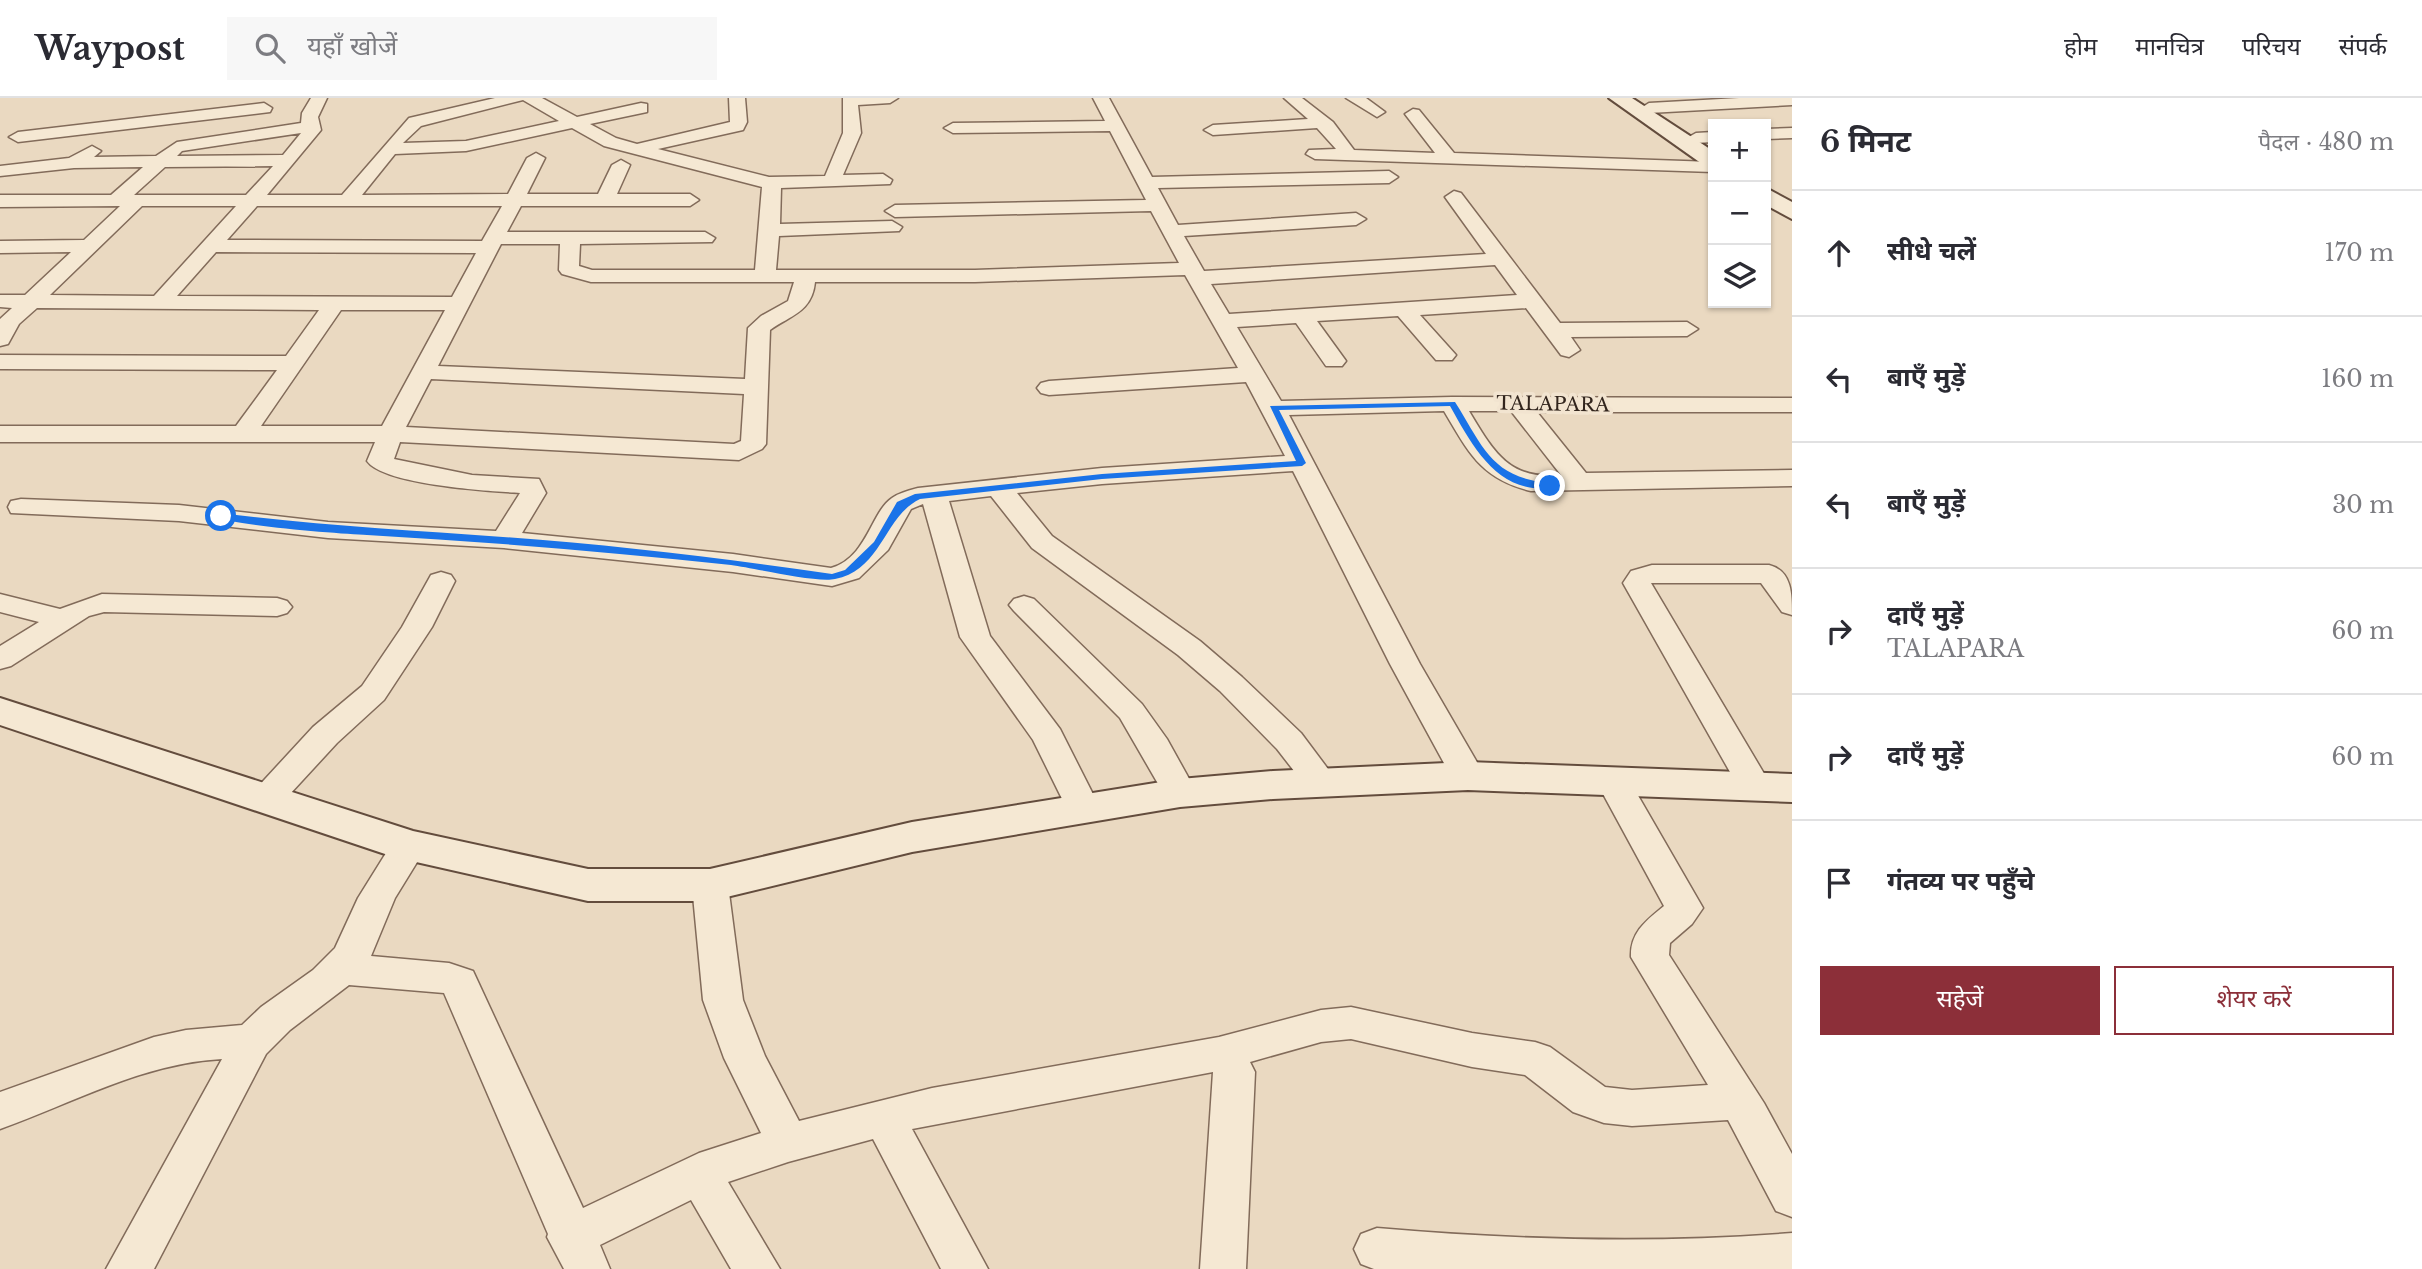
<!DOCTYPE html>
<html lang="hi">
<head>
<meta charset="utf-8">
<style>
	body { margin:0; font-family:"Libre Baskerville","Noto Sans Devanagari",serif; background:#f7f7f7; color:#2b2b33 }
	.controls { position:absolute; right:21px; top:21px; display:grid; overflow:hidden; border-radius:0px; box-shadow:0 2px 5px #0004 }
	.controls button { width:63px; height:63px; display:grid; place-items:center; padding:0; border:0; border-bottom:2px solid #e1e1e2; background:#fff; color:#2b2b33; font:35px sans-serif }
	.stop { position:absolute; width:21px; height:21px; margin:-16px; border:5px solid #1a73e8; border-radius:50%; background:#fff }
	.stop.end { background:#1a73e8; border-color:#fff; box-shadow:0 2px 7px #0008 }
	.list { margin:0; padding:0; list-style:none }
	h2 { display:flex; justify-content:space-between; align-items:center; height:91px; margin:0; padding:0 28px; font-size:30px }
	h2 small { font-size:23px; font-weight:400; color:#7c7c81 }
	.list li { display:grid; grid-template-columns:46px 1fr auto; gap:21px; align-items:center; box-sizing:border-box; height:126px; padding:0 28px; border-top:2px solid #e1e1e2 }
	.list b { display:block; font-size:26px; white-space:nowrap }
	.list p { margin:0; font-size:23px; white-space:nowrap; color:#7c7c81 }
	.list em { font-size:23px; font-style:normal; color:#7c7c81 }
	.actions { display:flex; gap:14px; padding:21px 28px }
	.actions a { flex:1; padding:16px 0; border:2px solid #8c2f39; border-radius:0px; text-align:center; font-size:24px; color:#8c2f39 }
	.actions .main { background:#8c2f39; color:#fff }
	.icon { flex:none; width:38px; height:38px; fill:none; stroke:currentColor; stroke-width:2; stroke-linecap:round; stroke-linejoin:round }
	.map { position:relative; flex:none; width:1792px; height:1171px; overflow:hidden }
	header { display:flex; align-items:center; gap:42px; box-sizing:border-box; height:98px; padding:0 35px; background:#fff; border-bottom:2px solid #e1e1e2 }
	header strong { font-size:33px }
	nav { display:flex; gap:38px; margin-inline-start:auto; font-size:24px }
	.search { width:490px; height:63px; background:#f7f7f7; display:flex; align-items:center; gap:18px; box-sizing:border-box; padding:0 24px; border-radius:0px; color:#7c7c81; font-size:26px }
	main { display:flex }
	aside { flex:1; background:#fff }
	.map>svg:first-child { display:block }
	.lines { fill:none; stroke-linecap:round; stroke-linejoin:round }
	.street-casing { stroke:#826b5a; stroke-width:3 }
	.secondary-casing { stroke:#634c3d; stroke-width:4 }
	.street { fill:#f5e8d3; fill-rule:evenodd }
	.secondary { fill:#f5e8d3; fill-rule:evenodd }
	.route { fill:#1a73e8 }
	.labels { text-anchor:middle; dominant-baseline:central; stroke-width:7; stroke-linejoin:round; paint-order:stroke }
	.far-street-label { font-size:19px; fill:#32251d; stroke:#f2e4d0 }
</style>
</head>
<body>
<header>
<strong>Waypost</strong>
<div class="search"><svg class="icon" aria-label="search" viewBox="0 0 24 24"><circle cx="10" cy="10" r="6"/><path d="M15 15l6 6"/></svg>यहाँ खोजें</div>
<nav><a>होम</a><a>मानचित्र</a><a>परिचय</a><a>संपर्क</a></nav>
</header>
<main>
<div class="map">
<svg width="1792" height="1171" viewBox="0 0 1792 1171">
	<rect width="100%" height="100%" fill="#ead9c1"/>
	<g class="lines">
		<!-- street casing -->
		<g class="street-casing">
			<g id="street">
				<path d="M311,0H327L318,19L321,32L267,97H342L409,20L495,0H542L577,19L641,5L647,6V14L590,26L616,40L637,46L730,24L729,0H745L747,24L743,32L658,51L769,79L825,78L843,35V0H898L890,5L858,7L861,35L843,77L883,76L892,82L890,86L781,90L780,126L892,123L902,129L899,133L779,138L776,172H975L1179,165L1151,113L895,119L885,113L895,107L1146,102L1110,33L953,35L944,30L953,25L1105,23L1093,0H1109L1152,79L1389,73L1398,79L1389,85L1158,90L1178,127L1356,115L1366,121L1356,127L1184,138L1204,173L1486,156L1445,99L1454,93L1461,95L1560,225L1687,224L1698,231L1687,238L1571,239L1580,252L1569,259L1561,257L1526,210L1420,217L1456,257L1452,262H1436L1398,218L1317,223L1346,263L1342,268H1326L1296,225L1237,229L1281,303L1452,299L1792,300V314H1537L1586,375L1792,372V388L1531,393C1481,381 1469,355 1444,313L1289,317L1420,566L1485,678L1480,686L1468,689L1456,686L1451,678L1390,566L1293,373L1102,386L1017,395L1052,438L1200,543L1242,579L1301,635L1337,683L1332,691L1320,695L1308,691L1277,651L1220,593L1178,557L1032,450L991,398L949,403L990,538L1060,631L1100,710L1095,719L1083,722L1071,719L1033,642L960,539L923,406L911,411L888,452L859,480L832,488L733,474L504,450L328,440L179,423L11,415L8,409L11,403L21,401L179,407L328,424L496,433L520,395C489,393 384,387 367,363L375,344H0V328H236L277,272L0,271V257L286,258L319,212L37,210L19,226L8,246L0,248V221L12,210L0,209V197H25L71,154L0,155V143L84,142L120,108L0,109V97H111L143,69L74,70L0,78V68L69,60L92,48L101,53L94,59L156,58L177,44L301,25L302,15ZM523,2L559,23L466,43L403,45L421,28ZM572,30L604,48L762,89L755,172H592L579,168L580,146L712,144L715,140L705,134H507L521,108H690L699,102L690,96H617L630,67L621,62L612,67L598,96H527L545,60L536,55L527,60L508,96L362,97L395,56L466,53ZM301,35L283,57L177,58L182,53ZM273,68L246,97H134L165,69ZM142,108H236L154,198L50,197ZM257,108H502L482,143L227,142ZM501,146H560L559,172L562,176L591,184H794L788,203L761,218L748,230L745,281L438,268ZM216,154L476,155L452,199L177,198ZM1495,167L1517,197L1229,216L1211,186ZM1185,177L1238,270L1049,283L1041,285L1037,290L1041,295L1049,297L1246,284L1285,358L1102,370L918,390C910,392 899,395 892,400C871,414 867,460 831,470L733,456L522,435L546,395L539,381L472,377L394,361L400,344L739,362L762,351L766,346L770,232C791,217 812,214 815,184H975ZM341,212H445L382,328H261ZM431,281L744,296L741,343L734,346L406,329ZM1469,313H1511L1561,377C1509,383 1493,353 1469,313Z"/>
				<path d="M1284,0H1302L1333,24L1354,52L1435,55L1405,16L1413,11L1419,12L1454,55L1713,64V74L1315,61L1306,56L1309,52L1336,51L1317,30L1213,37L1204,32L1213,27L1308,21Z"/>
				<path d="M1346,0H1366L1385,14L1377,19Z"/>
				<path d="M1739,0H1792V7L1649,15L1641,10L1649,5Z"/>
				<path d="M264,5L272,10L270,14L18,44L9,39L18,34Z"/>
				<path d="M1792,30V40L1766,41V31Z"/>
				<path d="M1713,34V44L1696,45L1687,40L1696,35Z"/>
				<path d="M1652,467H1769C1792,473 1792,496 1792,517L1782,514L1761,485H1651L1772,689L1767,697L1755,701L1743,697L1623,485L1631,473Z"/>
				<path d="M441,474L451,477L455,483L432,529L384,602L337,645L278,709L266,713L254,709L249,701L254,693L313,629L362,588L402,529L431,477Z"/>
				<path d="M0,496L60,511L102,496L277,500L287,503L292,509L287,515L277,518L104,514L89,518L11,568L0,571V548L39,524L0,514Z"/>
				<path d="M1024,498L1034,501L1142,606L1167,641L1197,695L1192,703L1180,707L1168,703L1120,620L1014,513L1009,507L1014,501Z"/>
				<path d="M1613,671L1625,675L1703,810L1692,826L1670,845L1669,857L1764,1005L1792,1056V1119L1776,1113L1728,1022L1632,1028L1604,1025L1573,1014L1525,977L1472,969L1351,941L1321,944L1250,964L1255,974L1246,1171H1200L1213,974L912,1031L988,1171H941L873,1041L788,1064L728,1084L780,1171H731L691,1102L600,1147L610,1171H564L547,1139L548,1136L444,895L349,887L290,932L266,956L154,1171H106L222,961C143,965 73,1005 0,1031V994L154,939L186,932L242,927L261,909L313,872L335,850L358,800L396,739L409,735L422,739L427,748L395,800L371,858L449,865L473,873L583,1110L699,1055L761,1035L724,960L703,902L692,787L697,777L710,774L723,777L728,787L743,902L765,958L799,1023L932,990L1219,939L1321,912L1351,909L1472,935L1535,944L1550,949L1605,989L1632,992L1708,987L1631,859C1630,834 1647,822 1664,808L1596,683L1601,675Z"/>
				<path d="M1377,1130C1516,1142 1653,1146 1792,1135V1171H1374L1361,1166L1354,1151L1361,1136Z"/>
			</g>
		</g>
		<!-- secondary casing -->
		<g class="secondary-casing">
			<g id="secondary">
				<path d="M1609,0H1632L1713,53V70L1705,68Z"/>
				<path d="M1766,90L1792,104V121L1766,107Z"/>
				<path d="M0,600L413,733L588,771H710L912,724L1180,681L1273,673L1468,664L1792,676V704L1468,692L1273,701L1180,709L912,754L710,803H588L394,759L0,627Z"/>
			</g>
		</g>
		<!-- street -->
		<use href="#street" class="street"/>
		<!-- secondary -->
		<use href="#secondary" class="secondary"/>
	</g>
	<!-- route -->
	<path class="route" d="M1455,304C1483,348 1491,380 1550,385L1553,390C1498,397 1473,349 1450,308L1279,312L1306,365L1302,368L1102,381L920,401C884,418 882,472 835,481C816,485 754,470 731,467C610,454 489,444 367,437C342,436 231,428 216,418L221,415C315,427 408,432 503,439C613,447 723,460 832,476L845,472L874,444L897,404L915,396L1102,376L1296,363L1270,308Z"/>
	<g class="labels">
		<!-- far-street labels -->
		<g class="far-street-label">
			<text transform="translate(1553 306) rotate(1)">TALAPARA</text>
		</g>
	</g>
</svg>
<div class="controls">
<button>+</button>
<button>−</button>
<button><svg class="icon" aria-label="layers" viewBox="0 0 24 24"><path d="M12 4l9 5-9 5-9-5zM3 14l9 5 9-5"/></svg></button>
</div>
<div class="stop" style="left:221px;top:418px"></div>
<div class="stop end" style="left:1550px;top:388px"></div>
</div>
<aside>
<h2>6 मिनट<small>पैदल · 480 m</small></h2>
<ul class="list">
<li><svg class="icon" aria-label="ahead" viewBox="0 0 24 24"><path d="M12 20V5M6 11l6-6 6 6"/></svg><div><b>सीधे चलें</b></div><em>170 m</em></li>
<li><svg class="icon" aria-label="left" viewBox="0 0 24 24"><path d="M17 20v-9H6M10 6l-5 5 5 5"/></svg><div><b>बाएँ मुड़ें</b></div><em>160 m</em></li>
<li><svg class="icon" aria-label="left" viewBox="0 0 24 24"><path d="M17 20v-9H6M10 6l-5 5 5 5"/></svg><div><b>बाएँ मुड़ें</b></div><em>30 m</em></li>
<li><svg class="icon" aria-label="right" viewBox="0 0 24 24"><path d="M7 20v-9h11M14 6l5 5-5 5"/></svg><div><b>दाएँ मुड़ें</b><p>TALAPARA</p></div><em>60 m</em></li>
<li><svg class="icon" aria-label="right" viewBox="0 0 24 24"><path d="M7 20v-9h11M14 6l5 5-5 5"/></svg><div><b>दाएँ मुड़ें</b></div><em>60 m</em></li>
<li><svg class="icon" aria-label="arrive" viewBox="0 0 24 24"><path d="M6 21V4h12l-3 4 3 4H6"/></svg><div><b>गंतव्य पर पहुँचे</b></div></li>
</ul>
<div class="actions"><a class="main">सहेजें</a><a>शेयर करें</a></div>
</aside>
</main>
</body>
</html>
